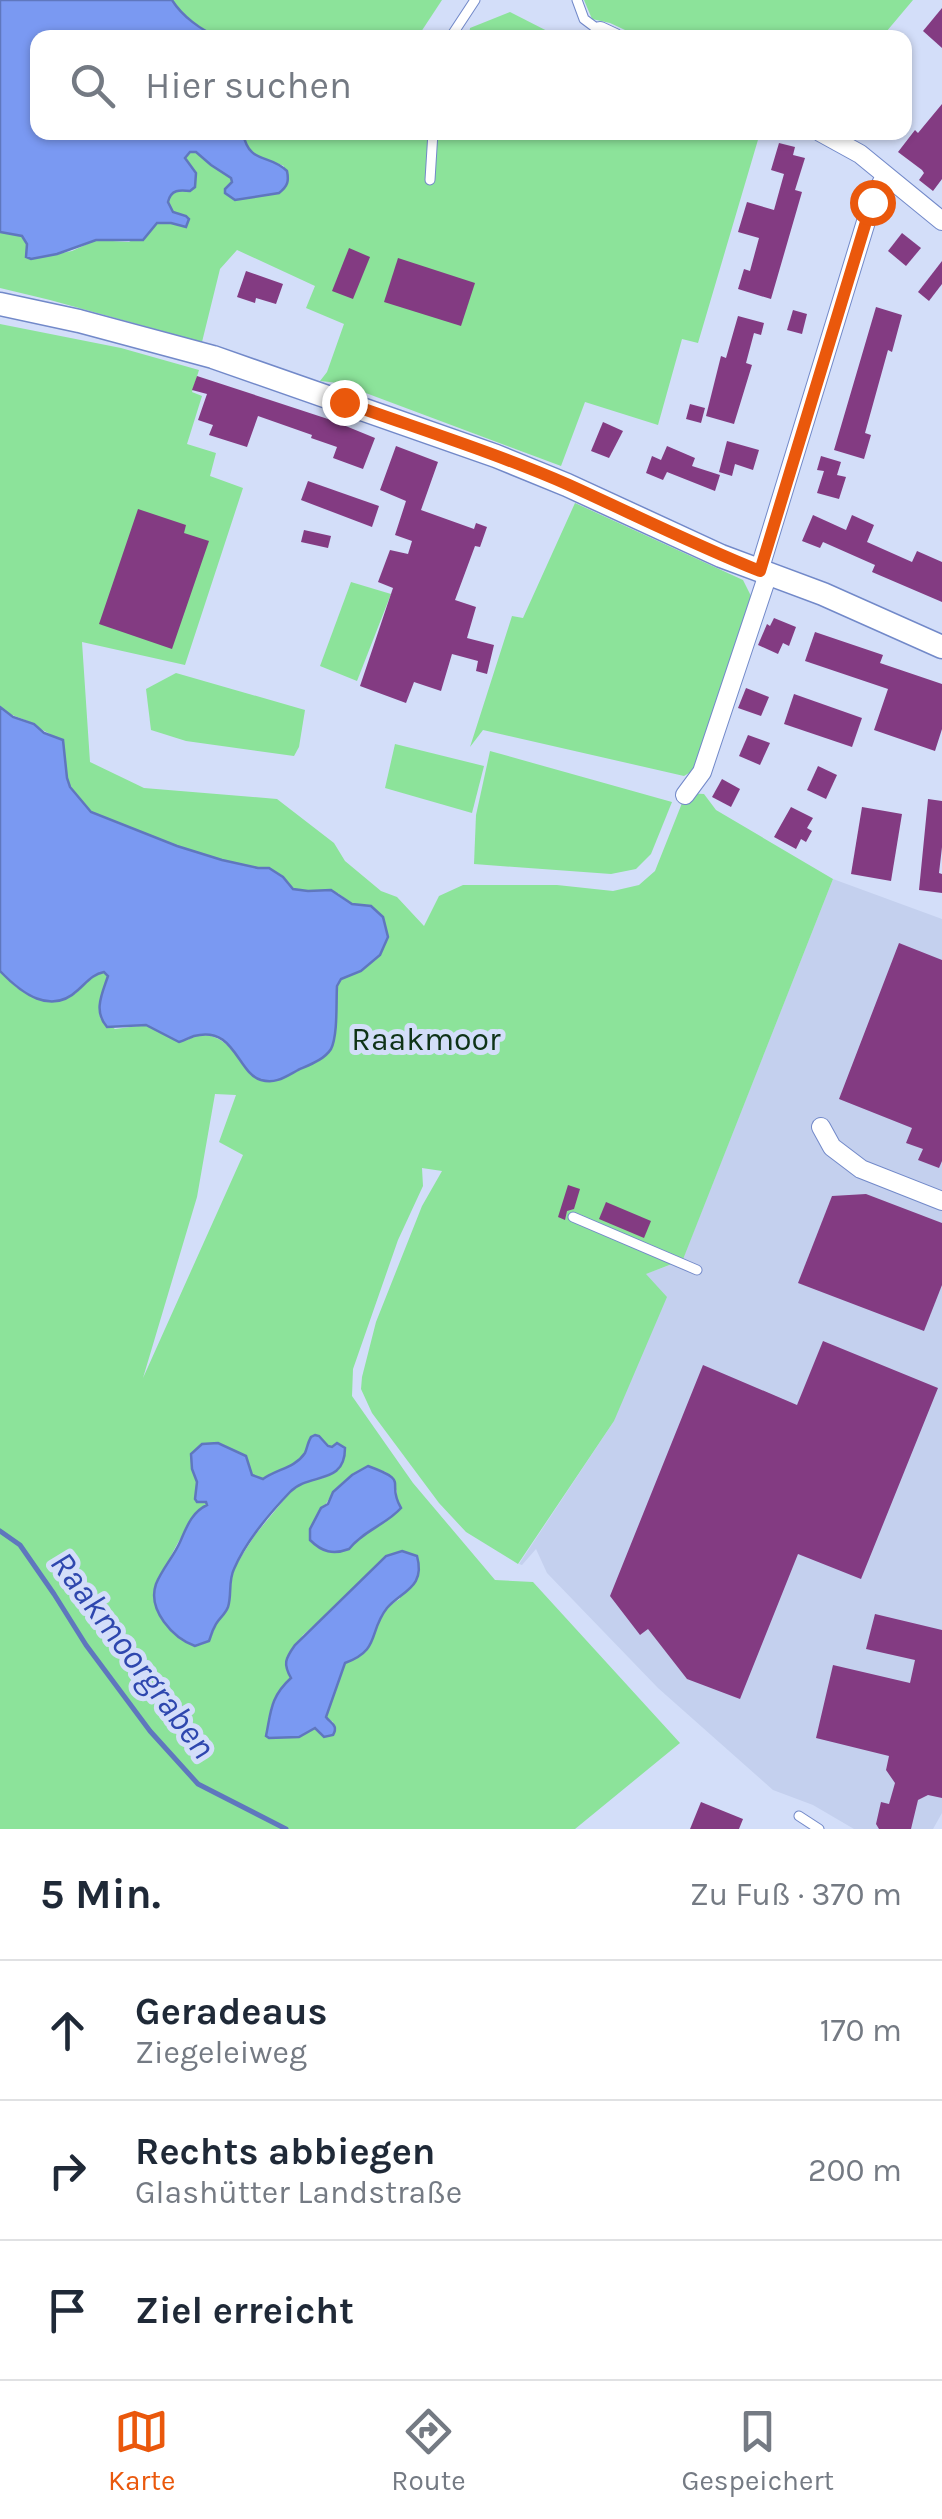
<!DOCTYPE html>
<html lang="de">
<head>
<meta charset="utf-8">
<style>
	body { margin:0; font-family:Karla,sans-serif; background:#f6f6f7; color:#1f2937 }
	.stop { position:absolute; width:30px; height:30px; margin:-22px; border:8px solid #ea580c; border-radius:50%; background:#fff }
	.stop.end { background:#ea580c; border-color:#fff; box-shadow:0 2px 10px #0008 }
	.list { margin:0; padding:0; list-style:none }
	h2 { display:flex; justify-content:space-between; align-items:center; height:130px; margin:0; padding:0 40px; font-size:42px }
	h2 small { font-size:32px; font-weight:400; color:#747a83 }
	.list li { display:grid; grid-template-columns:65px 1fr auto; gap:30px; align-items:center; box-sizing:border-box; height:140px; padding:0 40px; border-top:2px solid #e0e1e3 }
	.list b { display:block; font-size:38px; white-space:nowrap }
	.list p { margin:0; font-size:32px; white-space:nowrap; color:#747a83 }
	.list em { font-size:32px; font-style:normal; color:#747a83 }
	.icon { flex:none; width:55px; height:55px; fill:none; stroke:currentColor; stroke-width:2; stroke-linecap:round; stroke-linejoin:round }
	.map { position:relative; flex:none; width:942px; height:1829px; overflow:hidden }
	.search { position:absolute; background:#fff; box-shadow:0 2px 8px #0004; left:30px; right:30px; top:30px; height:110px; display:flex; align-items:center; gap:25px; box-sizing:border-box; padding:0 35px; border-radius:20px; color:#747a83; font-size:38px }
	.sheet { height:550px; background:#fff }
	nav { display:flex; justify-content:space-around; align-items:center; box-sizing:border-box; height:140px; border-top:2px solid #e0e1e3; background:#fff; font-size:28px; color:#747a83 }
	nav a { display:grid; justify-items:center; gap:5px }
	nav .on { color:#ea580c }
	.map>svg:first-child { display:block }
	.built { fill:#c4d0ee }
	.green { fill:#8ce39a; fill-rule:evenodd }
	.water { fill:#7a99f2; stroke:#5f77be; stroke-width:2.5 }
	.lines { fill:none; stroke-linecap:round; stroke-linejoin:round }
	.stream { stroke:#5f77be; stroke-width:5 }
	.building { fill:#833b82 }
	.service-casing { stroke:#7289c9; stroke-width:11 }
	.minor-casing { stroke:#7289c9; stroke-width:20 }
	.tertiary-casing { stroke:#7289c9; stroke-width:25 }
	.service { stroke:#fff; stroke-width:9 }
	.minor { stroke:#fff; stroke-width:18 }
	.tertiary { stroke:#fff; stroke-width:22 }
	.route { stroke:#ea580c; stroke-width:12 }
	.labels { text-anchor:middle; dominant-baseline:central; stroke-width:10; stroke-linejoin:round; paint-order:stroke }
	.park-label { font-size:32px; fill:#0e3317; stroke:#d3def9 }
	.water-label { font-size:35px; font-style:italic; fill:#2e47ae; stroke:#d3def9 }
</style>
</head>
<body>
<div class="map">
<svg width="942" height="1829" viewBox="0 0 942 1829">
	<rect width="100%" height="100%" fill="#d3def9"/>
	<!-- built -->
	<path class="built" d="M833,879L942,919V1813L933,1829H854L813,1805L773,1790L658,1688L547,1573L536,1549L522,1565L519,1564L614,1421L645,1274L673,1264L680,1266Z"/>
	<!-- green -->
	<g class="green">
		<path d="M172,0H442L417,38L218,37C201,30 182,16 172,0Z"/>
		<path d="M584,0H913L881,38L640,37L610,23L592,19Z"/>
		<path d="M510,12L559,37H469L470,28Z"/>
		<path d="M243,133H760L698,343L682,339L658,425L585,402L561,466L339,383L320,381L327,372L344,324L306,308L315,286L237,250L220,269L202,342L50,300L0,288V232L22,236L26,240V249L31,259L72,251L96,240L129,242L157,223H171L186,216L173,212L168,202C171,189 179,190 190,191L192,167L185,157L190,152L196,151L211,165L231,178L235,200L280,192L284,166C261,156 249,161 243,133Z"/>
		<path d="M0,324L121,348L199,370L192,392L202,396L187,444L216,453L210,476L243,488L185,665L82,642L90,762L144,788L277,799L334,843L345,861L381,891L397,897L424,926L439,896L463,885H557L613,891L639,885L655,871L686,793L704,794L716,810L833,879L680,1267L672,1264L646,1274L667,1297L614,1421L518,1564L466,1532L439,1503L372,1413L361,1389L362,1377L376,1322L422,1206L442,1171L422,1168L423,1186L398,1240L353,1369L352,1396L413,1483L495,1580L533,1582L680,1743L575,1829H0V971L17,988L75,994L96,974L104,972L108,976L99,1007L100,1018L115,1029L146,1025L187,1040C214,1025 233,1048 247,1069C284,1068 301,1075 331,1048L337,986L341,979L361,971L371,906L352,904L338,893L293,889L283,877L269,868H258L222,860L177,846L91,812L70,787L67,778L63,740C50,735 43,730 32,723C20,717 10,716 0,707ZM215,1094L236,1095L219,1142L243,1155L143,1378L197,1197ZM319,1436L327,1446L332,1447L325,1478L306,1480L292,1490L255,1535L234,1568L230,1581L229,1595L211,1637L203,1644L195,1646C170,1636 158,1617 154,1590C167,1566 185,1520 207,1505L206,1502L195,1499L197,1482L192,1469L224,1445L246,1456L252,1475L263,1479C273,1472 287,1470 296,1463C306,1454 308,1444 319,1436ZM374,1468L386,1472L397,1491L396,1498L401,1508C394,1516 383,1521 374,1527C350,1544 337,1567 310,1539C321,1510 338,1471 374,1468ZM386,1556L400,1599C366,1617 387,1648 345,1663L326,1717L333,1722L335,1733L315,1728L299,1737L269,1738C268,1712 270,1697 291,1678L288,1656L303,1635L344,1599Z"/>
		<path d="M575,503L743,580L751,596L694,770L684,776L483,730L470,747L512,616L523,618Z"/>
		<path d="M351,582L391,594L357,681L320,666Z"/>
		<path d="M176,673L305,710L299,747L294,756L186,741L151,730L146,689Z"/>
		<path d="M395,744L484,766L472,813L385,788Z"/>
		<path d="M490,751L672,802L651,854L636,869L611,874L474,864L476,815Z"/>
	</g>
	<!-- water -->
	<g class="water">
		<path d="M0,0H172C182,16 201,30 218,37L38,38V132L243,133C249,165 269,153 287,171C289,181 288,186 279,193L235,200L225,193V189L232,182L231,178L211,165L196,152H190L185,158L196,173L195,187L190,191C180,190 171,189 168,202L173,212L186,216L189,219L186,227L171,223H157L143,240H96L57,254L31,259L26,257L27,244L22,236L0,232Z"/>
		<path d="M0,707L13,717L34,724L44,733L63,740L67,778L70,787L91,812L177,846L222,860L258,868H269L283,877L293,889L308,891L331,890L352,904L371,906L383,917L388,937L380,955L361,971L341,979L337,986C336,1002 338,1035 331,1049C324,1060 309,1065 298,1070C285,1077 276,1084 261,1080C237,1073 235,1025 194,1036C188,1038 184,1041 179,1042L146,1025L107,1027C93,1011 102,994 108,976L104,972C93,974 87,982 78,990C51,1016 21,993 0,971Z"/>
		<path d="M315,1435L319,1436L328,1446L332,1447L337,1443L345,1448C345,1486 309,1472 290,1492C269,1514 246,1541 234,1569C228,1581 232,1595 228,1607C225,1615 218,1619 215,1626C212,1631 211,1636 209,1641L195,1646C173,1638 147,1610 156,1584C162,1569 174,1556 180,1542C187,1526 192,1512 207,1505L206,1502H197L195,1499L197,1482L192,1469L191,1454L202,1444L218,1443L246,1456L252,1475L263,1479C277,1469 295,1468 305,1453C307,1448 308,1442 311,1437Z"/>
		<path d="M368,1466C412,1482 385,1481 401,1508C387,1524 363,1531 349,1549C333,1555 322,1552 310,1540V1529L321,1508L328,1504L333,1492L352,1475Z"/>
		<path d="M402,1551L417,1556C426,1588 401,1591 387,1608C368,1632 381,1650 345,1663L326,1717C330,1723 339,1725 333,1735L324,1737L315,1728L299,1737L269,1738L266,1736C271,1712 270,1697 291,1678C283,1664 285,1659 295,1645L386,1556Z"/>
	</g>
	<g class="lines">
		<!-- stream -->
		<path class="stream" d="M0,1531L20,1545L54,1594L86,1645L150,1731L198,1784L286,1829"/>
	</g>
	<!-- building -->
	<g class="building">
		<path d="M942,8V48L923,31Z"/>
		<path d="M942,104V179L933,191L919,180L924,173L922,170L898,152L915,130L918,133Z"/>
		<path d="M779,143L795,147L793,155L805,158L795,190L802,192L771,299L738,289L744,269L750,271L759,238L738,232L747,202L774,210L784,174L771,170Z"/>
		<path d="M902,233L921,248L906,266L888,251Z"/>
		<path d="M349,248L370,257L353,299L332,291Z"/>
		<path d="M398,258L475,283L461,326L384,302Z"/>
		<path d="M942,261V284L929,301L918,292Z"/>
		<path d="M246,271L283,284L276,304L256,298L255,303L237,297Z"/>
		<path d="M876,307L902,315L892,352L888,350L865,433L871,435L864,459L834,450Z"/>
		<path d="M793,310L807,314L802,334L787,330Z"/>
		<path d="M738,316L764,323L761,335L754,333L746,363L752,365L734,424L706,416L721,356L726,358Z"/>
		<path d="M197,376L331,420L375,438L363,469L333,458L337,447L311,438L312,435L258,416L247,447L209,435L213,425L198,420L207,394L192,390Z"/>
		<path d="M690,404L705,408L701,423L686,419Z"/>
		<path d="M603,422L623,431L609,458L591,451Z"/>
		<path d="M727,441L759,450L753,470L735,464L732,476L719,472Z"/>
		<path d="M396,446L438,462L421,510L474,529L476,523L487,527L480,547L475,546L455,600L476,607L467,638L494,645L487,674L476,671L478,661L452,654L441,691L414,682L406,703L360,686L393,588L378,582L390,550L408,554L412,541L395,535L406,501L380,490Z"/>
		<path d="M667,446L695,458L692,466L720,475L715,491L667,472L663,480L646,473L652,456L661,460Z"/>
		<path d="M821,456L841,462L837,475L846,477L839,499L817,493L824,471L817,470Z"/>
		<path d="M308,481L379,506L372,527L301,500Z"/>
		<path d="M138,509L186,525L184,533L209,541L172,649L99,624Z"/>
		<path d="M813,515L846,530L852,515L874,525L867,542L912,562L917,551L942,562V602L872,572L875,565L823,542L820,548L802,541Z"/>
		<path d="M304,530L331,536L328,548L301,542Z"/>
		<path d="M774,618L796,627L789,646L783,643L778,654L758,645L767,624L770,626Z"/>
		<path d="M815,632L883,655L880,663L942,684V729L935,751L874,730L888,689L805,661Z"/>
		<path d="M746,688L769,697L761,716L738,708Z"/>
		<path d="M794,694L862,718L852,747L784,724Z"/>
		<path d="M748,735L770,743L760,765L739,756Z"/>
		<path d="M818,766L837,775L826,799L807,790Z"/>
		<path d="M722,779L740,789L731,807L712,797Z"/>
		<path d="M928,799L942,801V847L939,873L942,874V893L919,890Z"/>
		<path d="M791,807L813,818L807,828L812,831L806,842L801,839L796,849L774,837Z"/>
		<path d="M862,807L902,814L891,881L851,874Z"/>
		<path d="M899,943L942,960V1161L939,1168L918,1160L923,1149L906,1143L912,1128L839,1099Z"/>
		<path d="M568,1185L580,1189L574,1209L567,1211L565,1220L558,1217Z"/>
		<path d="M866,1194L942,1223V1285L924,1331L798,1283L832,1196Z"/>
		<path d="M606,1202L651,1221L644,1238L599,1219Z"/>
		<path d="M823,1341L938,1388L861,1579L798,1554L740,1699L687,1679L648,1629L640,1635L610,1596L703,1365L797,1405Z"/>
		<path d="M875,1614L942,1630V1798L928,1795L918,1800L911,1829H879L876,1824L881,1802L889,1804L895,1783L886,1770L889,1756L816,1738L833,1665L910,1683L915,1660L866,1649Z"/>
		<path d="M701,1802L743,1819L739,1829H690Z"/>
	</g>
	<g class="lines">
		<!-- service casing -->
		<g class="service-casing">
			<g id="service">
				<path d="M577,0L584,19L600,31"/>
				<path d="M450,38L475,0"/>
				<path d="M430,180L433,132"/>
				<path d="M573,1217L697,1270"/>
				<path d="M799,1816L819,1829"/>
			</g>
		</g>
		<!-- minor casing -->
		<g class="minor-casing">
			<g id="minor">
				<path d="M600,31L615,38"/>
				<path d="M820,132L860,154L942,221"/>
				<path d="M759,571L872,202L885,176"/>
				<path d="M685,795L702,772L768,574"/>
				<path d="M821,1127L832,1147L861,1169L942,1201"/>
			</g>
		</g>
		<!-- tertiary casing -->
		<g class="tertiary-casing">
			<path id="tertiary" d="M0,304L79,321L213,357L496,456L567,485L721,556L823,594L942,647"/>
		</g>
		<!-- service -->
		<use href="#service" class="service"/>
		<!-- minor -->
		<use href="#minor" class="minor"/>
		<!-- tertiary -->
		<use href="#tertiary" class="tertiary"/>
	</g>
	<g class="lines">
		<!-- route -->
		<path class="route" d="M344,402C419,429 496,453 569,485C633,514 695,545 760,571L872,202"/>
	</g>
	<g class="labels">
		<!-- park labels -->
		<g class="park-label">
			<text x="426" y="1039">Raakmoor</text>
		</g>
		<!-- water labels -->
		<g class="water-label">
			<text transform="translate(133 1655) rotate(53)">Raakmoorgraben</text>
		</g>
	</g>
</svg>
<div class="stop" style="left:872px;top:202px"></div>
<div class="stop end" style="left:344px;top:402px"></div>
<div class="search"><svg class="icon" aria-label="search" viewBox="0 0 24 24"><circle cx="10" cy="10" r="6"/><path d="M15 15l6 6"/></svg>Hier suchen</div>
</div>
<section class="sheet">
<h2>5 Min.<small>Zu Fuß · 370 m</small></h2>
<ul class="list">
<li><svg class="icon" aria-label="ahead" viewBox="0 0 24 24"><path d="M12 20V5M6 11l6-6 6 6"/></svg><div><b>Geradeaus</b><p>Ziegeleiweg</p></div><em>170 m</em></li>
<li><svg class="icon" aria-label="right" viewBox="0 0 24 24"><path d="M7 20v-9h11M14 6l5 5-5 5"/></svg><div><b>Rechts abbiegen</b><p>Glashütter Landstraße</p></div><em>200 m</em></li>
<li><svg class="icon" aria-label="arrive" viewBox="0 0 24 24"><path d="M6 21V4h12l-3 4 3 4H6"/></svg><div><b>Ziel erreicht</b></div></li>
</ul>
</section>
<nav>
<a class="on"><svg class="icon" aria-label="map" viewBox="0 0 24 24"><path d="M3 6l6-2 6 2 6-2v14l-6 2-6-2-6 2zM9 4v14M15 6v14"/></svg>Karte</a>
<a><svg class="icon" aria-label="directions" viewBox="0 0 24 24"><path d="M12 3l9 9-9 9-9-9zM9 14v-3h6M13 9l2 2-2 2"/></svg>Route</a>
<a><svg class="icon" aria-label="saved" viewBox="0 0 24 24"><path d="M7 4h10v16l-5-4-5 4z"/></svg>Gespeichert</a>
</nav>
</body>
</html>
